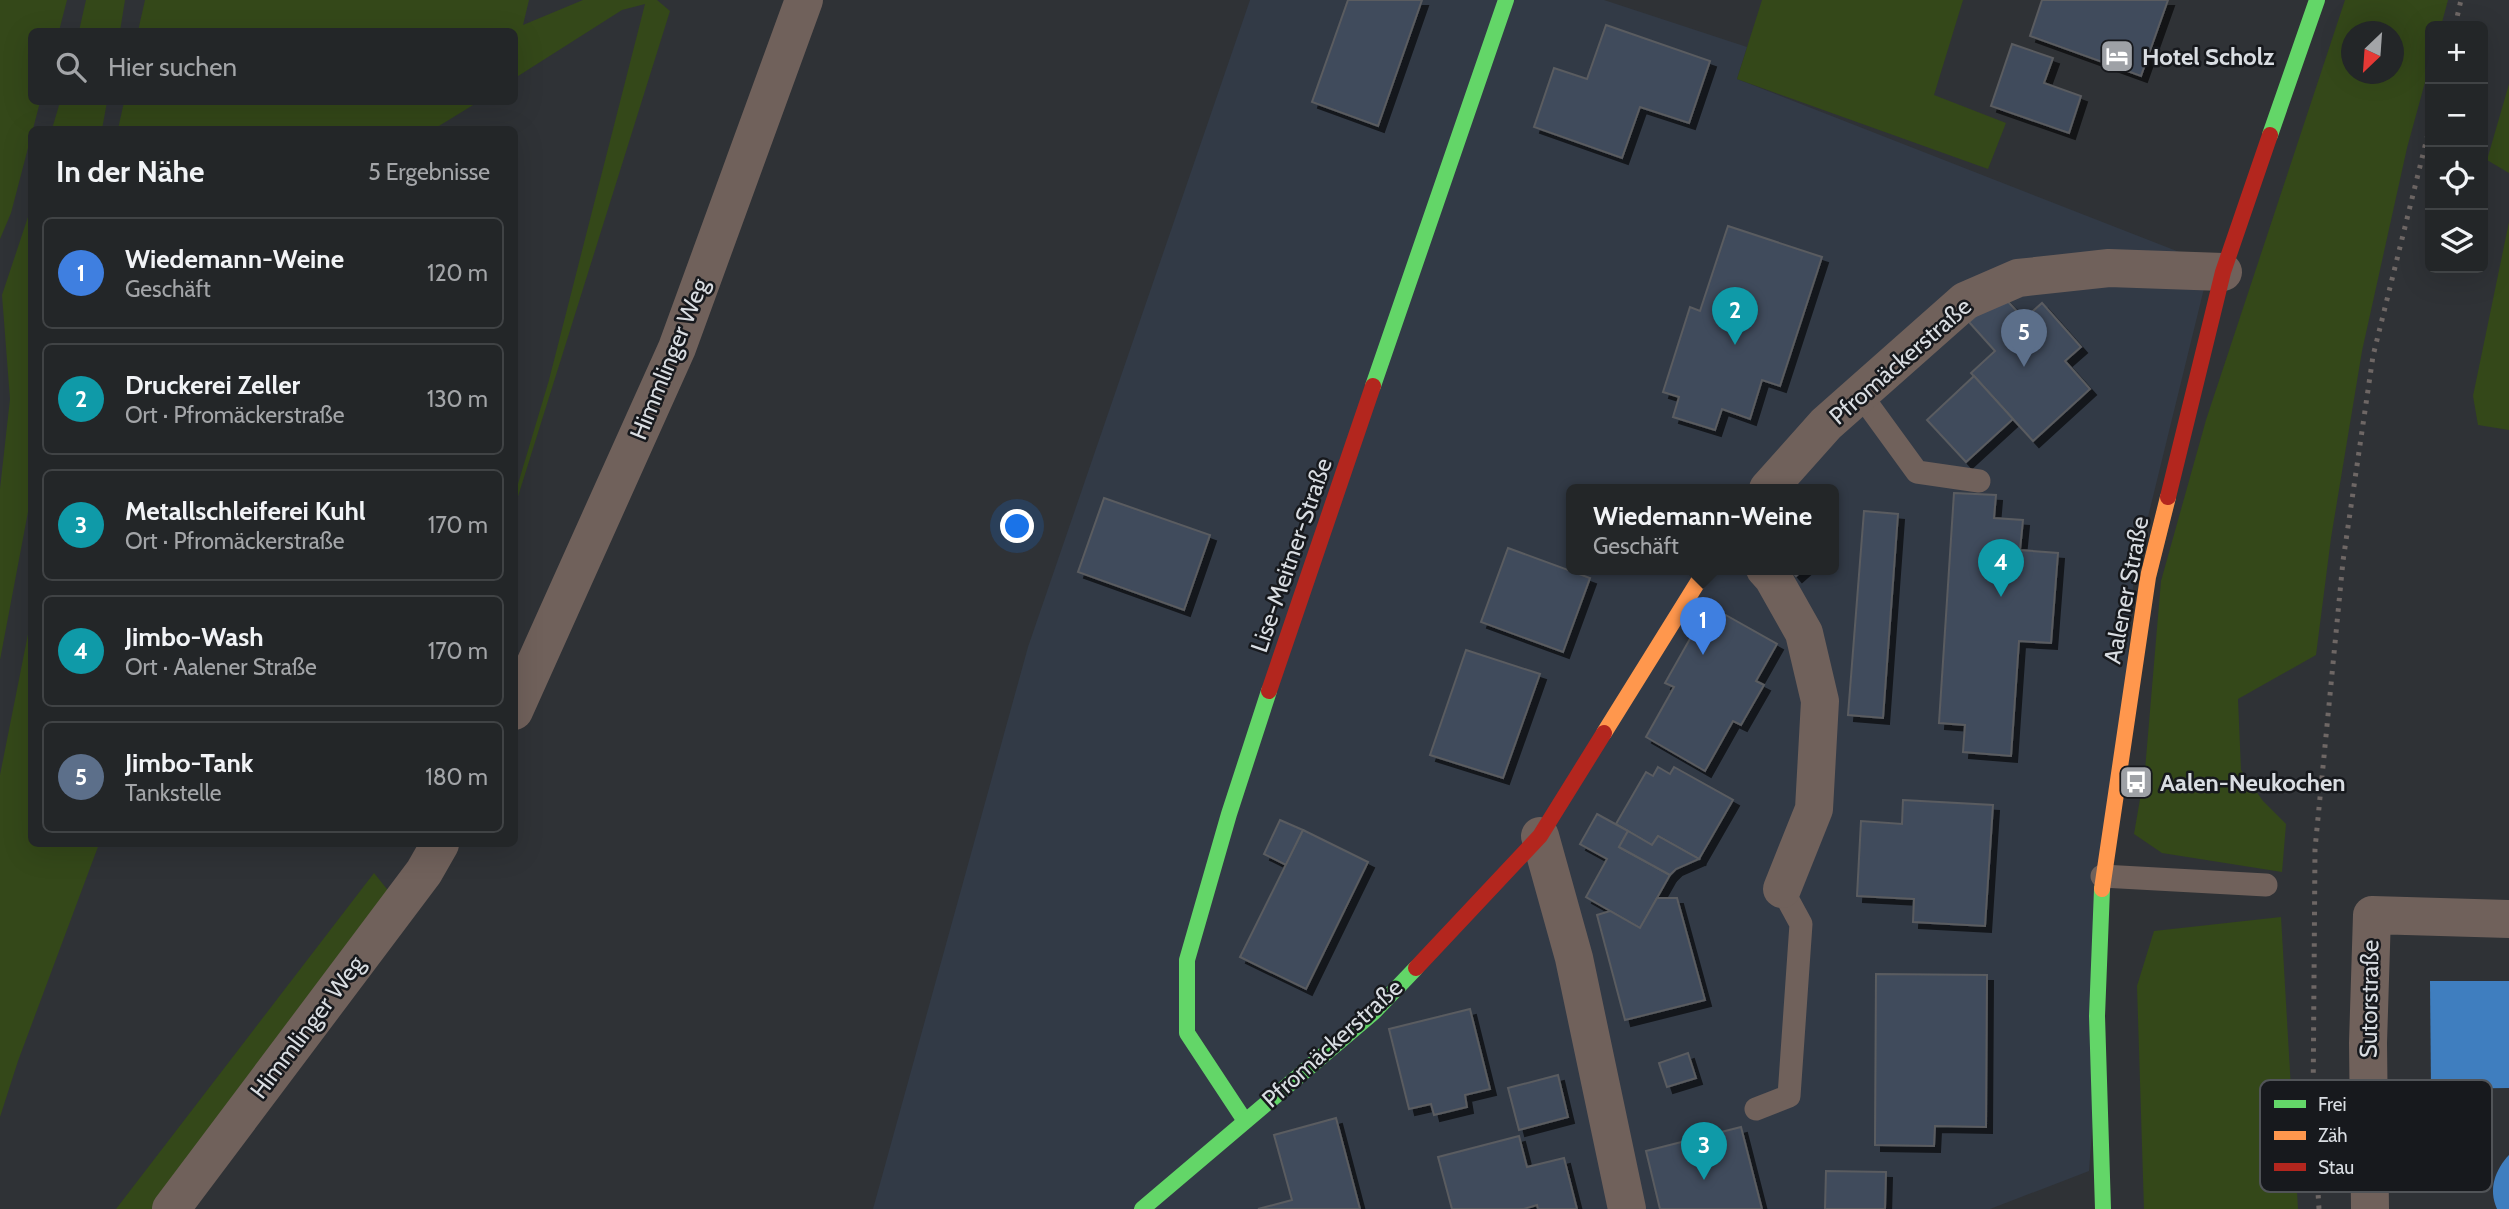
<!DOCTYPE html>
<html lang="de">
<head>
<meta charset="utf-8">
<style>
	body { margin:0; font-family:Cabin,sans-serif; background:#2b2e30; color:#f1f3f6 }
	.controls { position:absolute; right:21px; top:21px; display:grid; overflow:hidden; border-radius:10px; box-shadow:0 7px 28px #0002 }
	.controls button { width:63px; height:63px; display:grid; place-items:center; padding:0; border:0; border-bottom:2px solid #404345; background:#232628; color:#f1f3f6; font:35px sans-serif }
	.compass { position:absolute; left:2341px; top:21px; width:63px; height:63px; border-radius:50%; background:#232628; box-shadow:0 7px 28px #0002; rotate:205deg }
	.you { position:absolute; left:1018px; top:527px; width:24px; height:24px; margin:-18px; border:5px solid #fff; border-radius:50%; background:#1a73e8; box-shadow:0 0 0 10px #1a73e833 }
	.badge { display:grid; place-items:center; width:46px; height:46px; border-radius:50%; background:#ea580c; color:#fff; font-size:23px; font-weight:700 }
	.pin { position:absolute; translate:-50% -58px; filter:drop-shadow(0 2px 4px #0008) }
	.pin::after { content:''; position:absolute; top:37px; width:24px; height:21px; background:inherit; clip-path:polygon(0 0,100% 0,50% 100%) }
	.popup { position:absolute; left:1566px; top:484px; width:273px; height:91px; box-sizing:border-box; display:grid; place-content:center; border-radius:10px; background:#232628; filter:drop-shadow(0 2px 5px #0005); font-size:23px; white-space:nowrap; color:#a3a5a8 }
	.popup b { font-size:26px; color:#f1f3f6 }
	.popup::after { content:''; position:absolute; left:50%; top:100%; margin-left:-14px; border:14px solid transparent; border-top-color:#232628 }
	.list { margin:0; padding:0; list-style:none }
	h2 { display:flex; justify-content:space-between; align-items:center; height:91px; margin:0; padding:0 28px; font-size:30px }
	h2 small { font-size:23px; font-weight:400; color:#a3a5a8 }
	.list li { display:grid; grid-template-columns:46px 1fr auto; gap:21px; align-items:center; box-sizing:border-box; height:112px; margin:0 14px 14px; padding:0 14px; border:2px solid #404345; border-radius:10px }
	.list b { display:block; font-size:26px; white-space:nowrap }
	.list p { margin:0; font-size:23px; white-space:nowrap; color:#a3a5a8 }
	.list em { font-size:23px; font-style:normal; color:#a3a5a8 }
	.icon { flex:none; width:38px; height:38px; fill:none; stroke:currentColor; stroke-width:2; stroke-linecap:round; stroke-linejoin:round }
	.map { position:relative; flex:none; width:2509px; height:1209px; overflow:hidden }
	.search { position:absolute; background:#232628; box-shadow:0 7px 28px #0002; left:28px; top:28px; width:490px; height:77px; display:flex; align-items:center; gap:18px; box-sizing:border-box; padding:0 24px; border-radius:10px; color:#a3a5a8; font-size:26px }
	.panel { position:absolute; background:#232628; box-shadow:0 7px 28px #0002; left:28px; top:126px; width:490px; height:721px; border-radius:10px }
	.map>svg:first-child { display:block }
	.built { fill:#323a46; fill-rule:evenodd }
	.green { fill:#344819; fill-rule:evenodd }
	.water { fill:#3f7ebf }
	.building { fill:#414b5b; stroke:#5a5c60; stroke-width:2; filter:url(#shadow) }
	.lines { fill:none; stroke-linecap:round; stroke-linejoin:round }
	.lane { stroke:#70615b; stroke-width:23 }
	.street { stroke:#70615b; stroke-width:38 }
	.fast { stroke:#63d668; stroke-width:16 }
	.slow { stroke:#ff974d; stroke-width:16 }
	.jam { stroke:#b3261e; stroke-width:16 }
	.rail { stroke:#6e6765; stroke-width:5; stroke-dasharray:3.5 7; stroke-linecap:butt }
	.labels { text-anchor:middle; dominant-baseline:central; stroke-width:5; stroke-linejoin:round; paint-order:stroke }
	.poi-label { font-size:24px; font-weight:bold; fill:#d9dde2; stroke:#17191d; text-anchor:start }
	.street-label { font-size:24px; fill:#d9dde2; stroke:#17191d }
	.key { fill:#17191d; stroke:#515458; stroke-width:2 }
	.key-label { font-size:19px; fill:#d9dde2 }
</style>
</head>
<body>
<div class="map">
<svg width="2509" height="1209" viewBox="0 0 2509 1209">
	<defs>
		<filter id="shadow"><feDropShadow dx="6" dy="6" stdDeviation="0" flood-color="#0009"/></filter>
	</defs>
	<rect width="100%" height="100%" fill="#2f3236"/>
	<!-- built -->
	<path class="built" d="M1250,0H1604L1747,47L1737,79L2210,264L2134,574L2089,1171L1990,1209H873L1028,647ZM1572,489H1834V569H1572Z"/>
	<!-- green -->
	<g class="green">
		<path d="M0,0H67L59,31L32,32V102H40L11,213L0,239Z"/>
		<path d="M86,0H125L120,31H79Z"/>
		<path d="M145,0H529L523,25L583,0H657L670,11L515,506V494L549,380L645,4L622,10L515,78L514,32L138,31Z"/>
		<path d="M1762,0H1963L1934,95L2006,123L1988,169L1737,79Z"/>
		<path d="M2345,0H2448L2441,26H2430V64L2407,148L2362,351L2331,538L2316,655L2238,699L2241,770L2263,801L2286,824L2282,872L2162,853L2134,834L2145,770L2161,581L2206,420ZM2352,32H2394V74H2352Z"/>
		<path d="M2509,84V173L2487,160Z"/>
		<path d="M60,102H107L102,129H52Z"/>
		<path d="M124,102H478L434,129H118Z"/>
		<path d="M31,208V496L0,660V489L10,399L2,295Z"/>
		<path d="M2509,222V430L2478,425L2473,396Z"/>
		<path d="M31,619L32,844H99L18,1061L0,1117V775Z"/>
		<path d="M374,873L395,899L209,1132L152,1209H116Z"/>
		<path d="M2281,917L2298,1209H2144L2137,986L2154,931Z"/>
	</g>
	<!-- water -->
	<g class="water">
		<path d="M2430,981H2509V1088L2431,1089Z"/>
		<path d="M2509,1155V1209H2497C2488,1189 2495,1170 2509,1155Z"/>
	</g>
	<!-- building -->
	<g class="building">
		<path d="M1348,0H1422L1378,126L1312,102Z"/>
		<path d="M2042,0H2168L2141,76L2030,36Z"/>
		<path d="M1606,25L1710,61L1689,123L1640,107L1622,158L1534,127L1554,68L1587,79Z"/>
		<path d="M2012,44L2053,58L2044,83L2081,96L2069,133L1991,106Z"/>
		<path d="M1728,226L1822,257L1780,386L1762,380L1750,419L1722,409L1715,430L1673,417L1679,397L1663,392L1690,307L1700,311Z"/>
		<path d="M2001,294L2024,319L2042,303L2081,347L2065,361L2090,389L2033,441L1971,373L1995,351L1969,322Z"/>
		<path d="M1974,376L2013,419L1966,462L1927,420Z"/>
		<path d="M1954,493L1996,495L1994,518L2023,520L2020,550L2058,553L2051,643L2019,641L2011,756L1963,752L1965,725L1939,723Z"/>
		<path d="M1104,498L1210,535L1184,610L1078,572Z"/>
		<path d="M1864,511L1898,514L1883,718L1848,715Z"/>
		<path d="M1508,548L1590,578L1563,652L1481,622Z"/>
		<path d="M1790,569H1804L1796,576Z"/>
		<path d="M1715,609L1777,644L1756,681L1764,685L1741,725L1733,721L1705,771L1646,737L1674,687L1665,683L1691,637L1698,640Z"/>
		<path d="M1466,650L1540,674L1503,778L1430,755Z"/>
		<path d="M1658,767L1670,774L1674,767L1733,800L1699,859L1658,836L1652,845L1616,824L1646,772L1653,776Z"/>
		<path d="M1903,800L1993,805L1985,926L1913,922L1914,899L1857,896L1861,821L1902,824Z"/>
		<path d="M1597,814L1628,831L1619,847L1670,875L1640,928L1586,897L1607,859L1580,844Z"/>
		<path d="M1280,820L1303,830L1286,865L1264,854Z"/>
		<path d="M1303,830L1368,862L1306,989L1240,957Z"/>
		<path d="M1628,831L1652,845L1658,836L1699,859L1676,869L1670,875L1619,847Z"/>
		<path d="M1657,898H1677L1705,1000L1625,1020L1597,915L1610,911L1640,928Z"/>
		<path d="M1876,974L1987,975L1986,1127L1935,1126L1934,1146L1875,1145Z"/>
		<path d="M1470,1009L1490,1089L1465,1095L1467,1107L1434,1115L1431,1104L1409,1109L1389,1029Z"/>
		<path d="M1688,1053L1696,1078L1667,1087L1659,1063Z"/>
		<path d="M1558,1075L1568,1117L1519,1130L1508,1088Z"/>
		<path d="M1336,1118L1360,1209H1258L1292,1200L1274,1135Z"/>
		<path d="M1741,1127L1762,1209H1660L1646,1151Z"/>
		<path d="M1519,1136L1527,1167L1564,1158L1577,1209H1538L1537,1205L1524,1209H1452L1438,1157Z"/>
		<path d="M1826,1171L1886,1172L1885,1209H1825Z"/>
	</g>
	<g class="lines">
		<!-- lane -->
		<g class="lane">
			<path d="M1861,395L1917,472L1979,481"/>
			<path d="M2102,876L2266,885"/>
			<path d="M1756,1109L1789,1096L1801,924L1782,889"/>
		</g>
		<!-- street -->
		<g class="street">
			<path d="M1768,489L1826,424L1965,301L2018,278L2109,268L2223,272"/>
			<path d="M1765,569L1773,578L1804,633L1820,701L1814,809L1782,889"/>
			<path d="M514,711L677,348L804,0"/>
			<path d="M1540,836L1574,958L1627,1209"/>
			<path d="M171,1209L424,872L440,844"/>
			<path d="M2370,1209L2368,1043L2372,915L2509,919"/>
		</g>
		<!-- fast -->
		<g class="fast">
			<path d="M2270,135L2317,0"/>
			<path d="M1373,386L1506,0"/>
			<path d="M2102,889L2097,1016L2103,1209"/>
			<path d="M1245,1121L1187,1033V960L1229,814L1269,691"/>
			<path d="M1142,1209L1373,1013L1416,968"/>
		</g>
		<!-- slow -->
		<g class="slow">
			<path d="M1604,733L1706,569"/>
			<path d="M2102,889L2148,577L2168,497"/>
		</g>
		<!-- jam -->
		<g class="jam">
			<path d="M2168,497L2223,272L2270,135"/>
			<path d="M1269,691L1373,386"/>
			<path d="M1416,968L1540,836L1604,733"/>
		</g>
		<!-- rail -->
		<g class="rail">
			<path d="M2455,26L2461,0"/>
			<path d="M2319,1209L2313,1108L2315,849L2343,561L2373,356L2430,126"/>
		</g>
	</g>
	<!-- icons -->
	<defs>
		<g id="hotel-square" transform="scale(1.75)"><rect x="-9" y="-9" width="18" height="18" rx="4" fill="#9ea1a6" stroke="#17191d"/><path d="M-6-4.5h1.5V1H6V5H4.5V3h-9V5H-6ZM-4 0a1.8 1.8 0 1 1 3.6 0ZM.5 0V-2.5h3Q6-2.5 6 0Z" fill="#fff"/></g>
		<g id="bus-square" transform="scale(1.75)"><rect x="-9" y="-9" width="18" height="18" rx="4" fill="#9ea1a6" stroke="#17191d"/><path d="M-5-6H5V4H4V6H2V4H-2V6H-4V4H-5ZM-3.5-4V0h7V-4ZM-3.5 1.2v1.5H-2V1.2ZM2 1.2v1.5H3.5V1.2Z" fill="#fff"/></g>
	</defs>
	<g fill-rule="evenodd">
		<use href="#hotel-square" x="2117" y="56"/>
		<use href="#bus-square" x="2136" y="782"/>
	</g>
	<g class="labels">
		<!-- poi labels -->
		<g class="poi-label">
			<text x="2142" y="56">Hotel Scholz</text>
			<text x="2160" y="782">Aalen-Neukochen</text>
		</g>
		<!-- street labels -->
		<g class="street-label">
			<text transform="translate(669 359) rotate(-68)">Himmlinger Weg</text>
			<text transform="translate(1900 361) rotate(-41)">Pfromäckerstraße</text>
			<text transform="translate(1291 555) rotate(-71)">Lise-Meitner-Straße</text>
			<text transform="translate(2126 590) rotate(-79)">Aalener Straße</text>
			<text transform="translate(2369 999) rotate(-89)">Sutorstraße</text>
			<text transform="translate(307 1027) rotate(-53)">Himmlinger Weg</text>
			<text transform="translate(1332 1043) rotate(-42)">Pfromäckerstraße</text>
		</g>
	</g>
	<!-- legend -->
	<rect x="2260" y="1080" width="232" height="112" rx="10" class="key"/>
	<rect x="2274" y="1100" width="32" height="8" fill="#63d668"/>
	<rect x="2274" y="1131" width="32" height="9" fill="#ff974d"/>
	<rect x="2274" y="1163" width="32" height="8" fill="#b3261e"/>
	<g class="key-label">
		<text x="2318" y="1111">Frei</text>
		<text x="2318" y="1142">Zäh</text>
		<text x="2318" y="1174">Stau</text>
	</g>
</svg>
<div class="controls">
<button>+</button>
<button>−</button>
<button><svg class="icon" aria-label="locate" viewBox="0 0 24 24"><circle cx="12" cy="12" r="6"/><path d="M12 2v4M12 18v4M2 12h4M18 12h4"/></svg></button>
<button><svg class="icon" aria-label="layers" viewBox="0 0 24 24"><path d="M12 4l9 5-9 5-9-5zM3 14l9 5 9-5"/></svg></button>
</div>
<svg class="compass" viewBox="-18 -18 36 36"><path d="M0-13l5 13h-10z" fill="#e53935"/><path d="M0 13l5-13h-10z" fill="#a3a5a8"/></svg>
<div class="you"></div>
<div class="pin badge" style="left:1703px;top:655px;background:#3f7fe0">1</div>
<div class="popup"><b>Wiedemann-Weine</b>Geschäft</div>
<div class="pin badge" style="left:1735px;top:345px;background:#0f9aa8">2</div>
<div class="pin badge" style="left:1704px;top:1180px;background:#0f9aa8">3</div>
<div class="pin badge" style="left:2001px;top:597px;background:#0f9aa8">4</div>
<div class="pin badge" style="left:2024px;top:367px;background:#5c6f8a">5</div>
<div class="search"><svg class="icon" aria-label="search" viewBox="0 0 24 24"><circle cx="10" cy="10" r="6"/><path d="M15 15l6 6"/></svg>Hier suchen</div>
<section class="panel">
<h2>In der Nähe<small>5 Ergebnisse</small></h2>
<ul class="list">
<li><span class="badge" style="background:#3f7fe0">1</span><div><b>Wiedemann-Weine</b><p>Geschäft</p></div><em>120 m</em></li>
<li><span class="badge" style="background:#0f9aa8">2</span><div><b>Druckerei Zeller</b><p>Ort · Pfromäckerstraße</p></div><em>130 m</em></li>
<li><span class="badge" style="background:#0f9aa8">3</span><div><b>Metallschleiferei Kuhl</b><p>Ort · Pfromäckerstraße</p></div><em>170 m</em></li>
<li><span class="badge" style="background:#0f9aa8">4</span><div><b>Jimbo-Wash</b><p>Ort · Aalener Straße</p></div><em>170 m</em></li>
<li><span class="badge" style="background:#5c6f8a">5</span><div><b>Jimbo-Tank</b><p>Tankstelle</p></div><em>180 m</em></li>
</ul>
</section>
</div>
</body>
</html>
